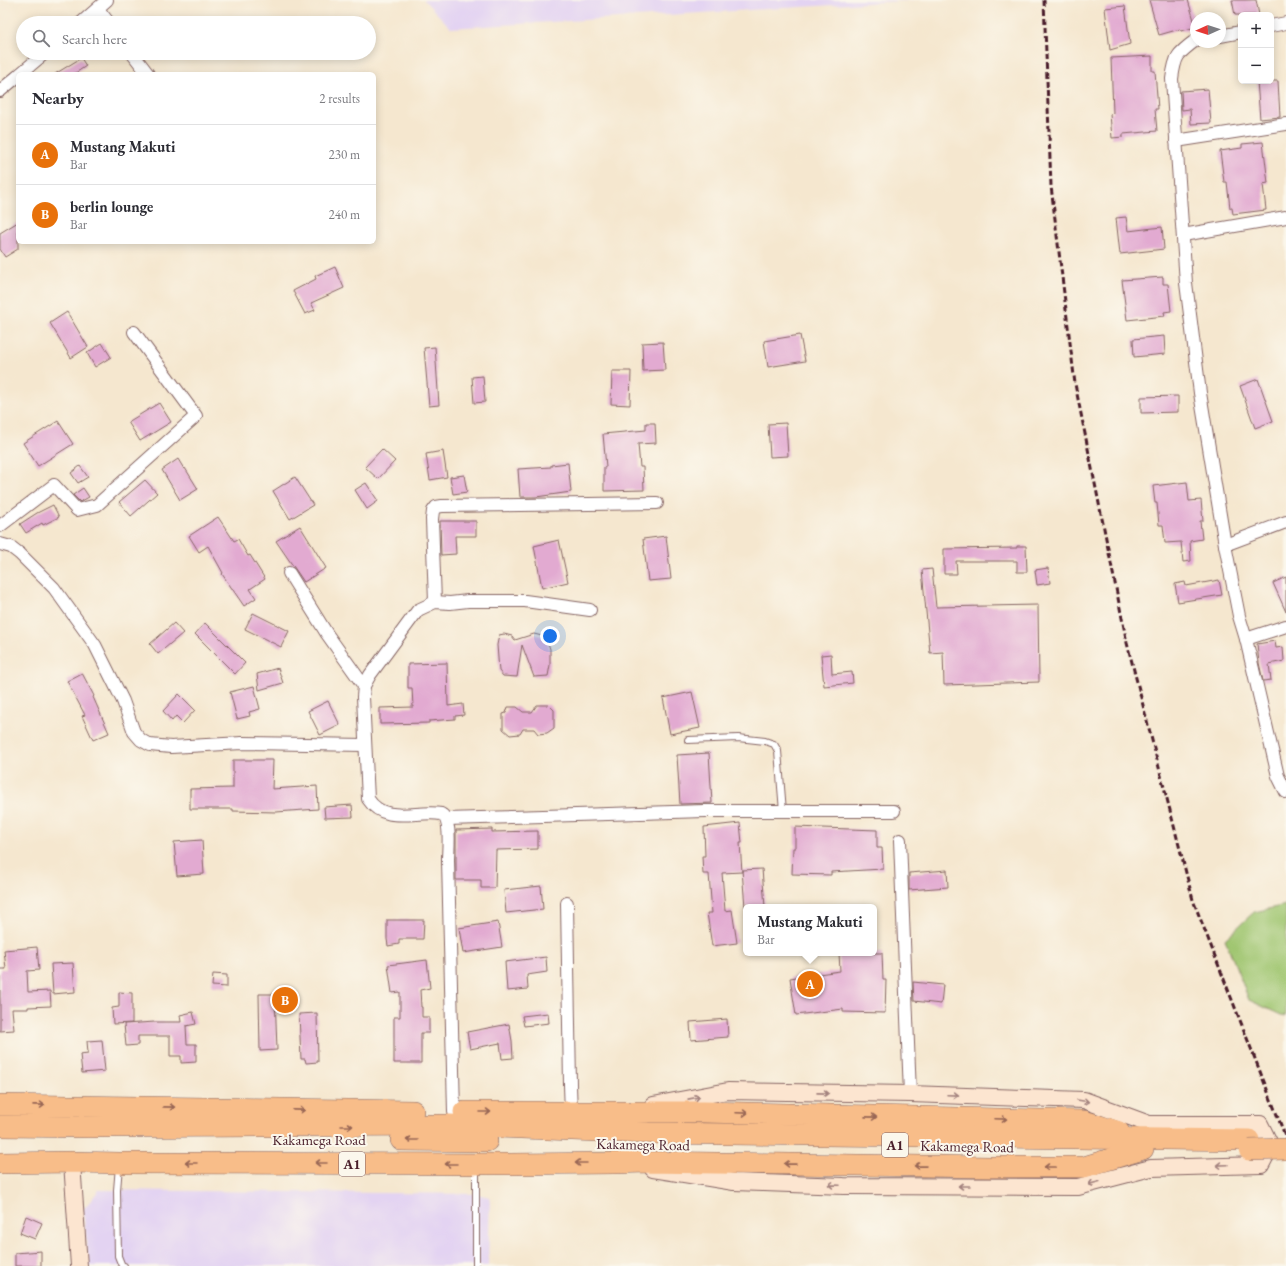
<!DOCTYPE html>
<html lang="en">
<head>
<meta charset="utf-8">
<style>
	body { margin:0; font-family:"EB Garamond",serif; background:#f7f7f7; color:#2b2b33 }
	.controls { position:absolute; right:12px; top:12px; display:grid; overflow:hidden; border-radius:6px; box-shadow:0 2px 10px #0003 }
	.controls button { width:36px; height:36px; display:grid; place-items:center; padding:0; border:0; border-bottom:1px solid #e1e1e2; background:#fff; color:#2b2b33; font:20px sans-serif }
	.compass { position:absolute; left:1190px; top:12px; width:36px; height:36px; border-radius:50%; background:#fff; box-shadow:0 2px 10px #0003; rotate:267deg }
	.you { position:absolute; left:550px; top:636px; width:14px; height:14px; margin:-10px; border:3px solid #fff; border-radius:50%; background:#1a73e8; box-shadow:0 0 0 6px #1a73e833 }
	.badge { display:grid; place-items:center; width:26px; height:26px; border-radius:50%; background:#ea580c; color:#fff; font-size:13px; font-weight:700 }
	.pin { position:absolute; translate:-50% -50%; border:2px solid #fff; box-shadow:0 1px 4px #0006 }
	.popup { position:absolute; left:743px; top:904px; width:134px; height:52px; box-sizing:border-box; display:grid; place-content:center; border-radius:6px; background:#fff; filter:drop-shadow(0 1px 3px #0005); font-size:13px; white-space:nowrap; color:#7c7c81 }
	.popup b { font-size:15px; color:#2b2b33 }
	.popup::after { content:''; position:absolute; left:50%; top:100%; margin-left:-8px; border:8px solid transparent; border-top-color:#fff }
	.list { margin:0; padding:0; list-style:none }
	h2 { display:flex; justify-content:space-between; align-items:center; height:52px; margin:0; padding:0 16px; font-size:17px }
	h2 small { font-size:13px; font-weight:400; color:#7c7c81 }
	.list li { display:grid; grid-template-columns:26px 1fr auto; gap:12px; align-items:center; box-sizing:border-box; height:60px; padding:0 16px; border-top:1px solid #e1e1e2 }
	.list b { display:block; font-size:15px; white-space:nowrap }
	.list p { margin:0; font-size:13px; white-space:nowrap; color:#7c7c81 }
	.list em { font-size:13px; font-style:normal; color:#7c7c81 }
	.icon { flex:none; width:22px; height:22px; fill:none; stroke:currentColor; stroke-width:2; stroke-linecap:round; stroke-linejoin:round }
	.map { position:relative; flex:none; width:1286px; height:1266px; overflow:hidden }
	.search { position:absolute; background:#fff; box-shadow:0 2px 10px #0003; left:16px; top:16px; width:360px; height:44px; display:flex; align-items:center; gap:10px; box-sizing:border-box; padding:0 14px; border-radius:22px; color:#7c7c81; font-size:15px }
	.panel { position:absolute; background:#fff; box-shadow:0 2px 10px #0003; left:16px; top:72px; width:360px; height:172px; border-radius:6px }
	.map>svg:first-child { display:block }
	.built { fill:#e3d3f2 }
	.green { fill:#a0c671; stroke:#75724e }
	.building { fill:#e2aad1 }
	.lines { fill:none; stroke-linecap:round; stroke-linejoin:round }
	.lane-casing { stroke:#866564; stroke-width:8 }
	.street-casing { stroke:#866564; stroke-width:14 }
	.secondary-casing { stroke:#866564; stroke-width:18 }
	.highway-casing { stroke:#866564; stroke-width:22 }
	.lane { stroke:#fff; stroke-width:6 }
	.street { stroke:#fff; stroke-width:12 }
	.secondary { stroke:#fce5d0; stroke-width:16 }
	.highway { stroke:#f8bd89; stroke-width:21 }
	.rail { stroke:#4a1f2b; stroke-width:3; stroke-dasharray:6 3; stroke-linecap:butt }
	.highway-bridge-casing { stroke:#866564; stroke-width:22; stroke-linecap:butt }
	.highway-bridge { stroke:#f8bd89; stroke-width:21 }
	.oneway { stroke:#a3827e }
	.oneway2 { stroke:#986655 }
	.labels { text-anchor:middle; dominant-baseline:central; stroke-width:4; stroke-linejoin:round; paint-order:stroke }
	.shield { fill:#fbf7ec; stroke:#7f6065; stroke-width:1 }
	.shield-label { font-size:14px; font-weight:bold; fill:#4a1f2b }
	.street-label { font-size:15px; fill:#4a1f2b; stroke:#fbf7ec }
</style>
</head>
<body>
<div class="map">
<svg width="1286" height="1266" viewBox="0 0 1286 1266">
	<rect width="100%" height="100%" fill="#fbf7ec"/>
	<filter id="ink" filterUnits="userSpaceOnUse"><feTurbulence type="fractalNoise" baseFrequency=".025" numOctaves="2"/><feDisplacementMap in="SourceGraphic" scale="8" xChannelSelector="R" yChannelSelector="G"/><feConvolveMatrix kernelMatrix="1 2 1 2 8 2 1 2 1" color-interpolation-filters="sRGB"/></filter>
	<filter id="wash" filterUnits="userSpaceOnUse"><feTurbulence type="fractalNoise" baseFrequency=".012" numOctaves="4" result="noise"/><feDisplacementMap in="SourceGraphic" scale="16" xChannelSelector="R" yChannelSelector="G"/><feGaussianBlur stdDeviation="0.9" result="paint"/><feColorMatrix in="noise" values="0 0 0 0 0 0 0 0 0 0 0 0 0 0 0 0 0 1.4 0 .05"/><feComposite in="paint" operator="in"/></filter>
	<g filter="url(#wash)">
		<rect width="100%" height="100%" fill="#f5e7cf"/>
		<!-- built -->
		<g class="built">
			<path d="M424,0H916L451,28Z"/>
			<path d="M99,1190L476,1194L490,1197L488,1266H89L83,1210Z"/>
		</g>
		<!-- green -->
		<path class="green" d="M1286,905V1016L1281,1015L1249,1000L1225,939L1254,912Z"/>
		<g id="blocks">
			<!-- building -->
			<g class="building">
				<path d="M1149,0H1188L1196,27L1181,31L1180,29L1159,35Z"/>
				<path d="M1232,0H1256L1259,15H1235Z"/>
				<path d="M1125,6L1130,44L1110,50L1105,8Z"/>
				<path d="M1152,56V71H1155L1158,109H1155L1157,131L1123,134V137L1112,138L1110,114L1113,113L1111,58Z"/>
				<path d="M81,58L86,66L74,74H55Z"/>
				<path d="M1257,81H1278L1280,117L1260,119Z"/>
				<path d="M1208,89L1211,123L1191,124L1190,109L1182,110L1181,91Z"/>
				<path d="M1263,142L1268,183L1263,184L1266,210L1233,214L1232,208H1230L1227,182H1224L1220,151L1242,148V144Z"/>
				<path d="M1126,217L1128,231L1162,227L1164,249L1120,254L1116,218Z"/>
				<path d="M18,222V249L5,257L0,249V233Z"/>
				<path d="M335,267L344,288L311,303L315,310L305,314L293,291L316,279L315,276Z"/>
				<path d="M1163,277V284H1168L1171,311L1164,312L1165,316L1127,320L1122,280Z"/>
				<path d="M67,312L88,347L71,358L50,323Z"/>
				<path d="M800,335L805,361L768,367L764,341Z"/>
				<path d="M1164,336L1165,354L1134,357L1133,339Z"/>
				<path d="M663,342L665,370L643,371L642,343Z"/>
				<path d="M102,343L111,357L95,367L87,353Z"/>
				<path d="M435,347L439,405L429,406L424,348Z"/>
				<path d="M612,371H631L630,405L611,404Z"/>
				<path d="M483,376L485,402L474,403L472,377Z"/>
				<path d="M1258,379L1273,421L1255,428L1240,386Z"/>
				<path d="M1178,396V412L1141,413V397Z"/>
				<path d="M159,403L171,422L140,441L128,422Z"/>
				<path d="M58,421L73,444L38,466L23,443Z"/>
				<path d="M646,423H655L656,443L638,444L640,467H643L644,490L604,491V467H606L603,434L646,430Z"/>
				<path d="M786,423L788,456L770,457L768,424Z"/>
				<path d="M382,449L395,461L378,479L365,467Z"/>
				<path d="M443,451L447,477L430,480L426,454Z"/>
				<path d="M178,459L184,469L185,468L198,489L180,500L162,470Z"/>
				<path d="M568,463L571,492L536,497H520L518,469L551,467V465Z"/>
				<path d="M80,466L88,477L78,483L71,473Z"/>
				<path d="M464,475L467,492L453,494L450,477Z"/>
				<path d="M295,477L313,505L290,519L273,491Z"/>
				<path d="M145,480L157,493L131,516L119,502Z"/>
				<path d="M1187,482L1189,501L1201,500L1203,521H1200L1202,539L1190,541L1191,561L1183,562L1181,542L1165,543L1163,525H1159L1157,503H1155L1153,486Z"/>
				<path d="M366,483L378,501L367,509L355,490Z"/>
				<path d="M83,488L89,497L80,502L73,495Z"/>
				<path d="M53,505L59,517L43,525L42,523L26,533L20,524L37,513Z"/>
				<path d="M218,517L234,541L238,539L248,556L250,555L265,579L250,589L256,598L244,606L222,574L223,573L208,546L199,552L189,536Z"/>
				<path d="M440,521H476V536H455L456,554L441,555Z"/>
				<path d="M300,526L326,568L304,582L276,541Z"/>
				<path d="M666,536L671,579L648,581L643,539Z"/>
				<path d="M559,540L568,582L542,588L534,546Z"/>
				<path d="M1017,546H1026L1027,572H1017V561H956L957,574H944V549L1017,548Z"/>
				<path d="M1048,568L1050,583L1037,585L1035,570Z"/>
				<path d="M932,569L936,607L1038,605L1039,682L944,685L943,652L930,653L922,570Z"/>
				<path d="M1286,577V612L1273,583Z"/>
				<path d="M1219,580L1222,595L1178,602L1175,584L1185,582L1186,586Z"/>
				<path d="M253,613L289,631L281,647L245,629Z"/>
				<path d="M174,623L183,633L158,654L150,644Z"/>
				<path d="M205,623L245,663L235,674L195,634Z"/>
				<path d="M504,634L512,636L515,640L534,634L546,637L550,649V665L548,676L534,677L522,645L517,677L503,676L499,671L497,645L499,635Z"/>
				<path d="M1275,641L1276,648L1283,647L1284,661L1269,664L1271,680L1263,681L1259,663L1257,644Z"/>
				<path d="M831,654L832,674L852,672L853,683L824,686L821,655Z"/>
				<path d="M447,663L448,706L463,704L464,715L455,716V719L429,721V723L380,724V708L413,707L412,688H408V664Z"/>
				<path d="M278,668L283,683L259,690L257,674Z"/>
				<path d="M82,673L94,696L93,697L109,733L93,740L82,716L85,715L67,681Z"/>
				<path d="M254,686L260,709L249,712L250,716L237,719L230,692Z"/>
				<path d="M692,692L700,728L670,734L663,698Z"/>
				<path d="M179,694L195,710L183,723L176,716L172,721L163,711Z"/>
				<path d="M328,701L340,725L320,735L308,711Z"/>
				<path d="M537,705H549L554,710V728L547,733L538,734L534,729H523L520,734L510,735L503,729V714L506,713L508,707H517L523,712H532Z"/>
				<path d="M709,753L712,803L680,804L677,755Z"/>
				<path d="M233,760H273L272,789L317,786L318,809L276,812L233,811V809H190V789L233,788Z"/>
				<path d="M352,805L353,817L325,818L324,807Z"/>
				<path d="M740,823L742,843H740L742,872L722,873L725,911L732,910L737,943L712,946L707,913H712L709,874H703L702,856H705L704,827Z"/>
				<path d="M795,827L877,830V848H882L883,869L831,872V875L792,874L793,848H795Z"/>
				<path d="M492,829V832L538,831V849L496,850L495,888H481V880H456V830Z"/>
				<path d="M202,840L204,874L177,876L174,842Z"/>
				<path d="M762,869L765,907H745L742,870Z"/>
				<path d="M947,870L948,887L909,890V873Z"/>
				<path d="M541,886L543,909L506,913L504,890Z"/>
				<path d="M387,920H424L423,939H399V944L388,946L387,939Z"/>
				<path d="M498,922L502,947L463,953L459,928Z"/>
				<path d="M37,947L39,970L27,971L28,992L50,991L51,1006L28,1007V1009H12L14,1030L0,1031V969H6L4,950Z"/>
				<path d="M839,953H882L883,980H886L885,1013L843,1012V1009L796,1015L790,978L840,971Z"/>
				<path d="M546,957L547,972L527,975L528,989L507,991L505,962Z"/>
				<path d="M427,960L430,988L420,990L421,1007H422V1017H429V1033H421V1063H394V1017H400V992L392,993L388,965Z"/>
				<path d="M73,963L75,992L53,994L51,964Z"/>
				<path d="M213,974L227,975V987L212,986Z"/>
				<path d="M913,982L943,985L941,1004L914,1001Z"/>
				<path d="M119,992L132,993V1023L113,1024L112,1008L119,1007Z"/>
				<path d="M259,994H275L277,1050L260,1051Z"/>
				<path d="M193,1012L196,1024L186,1026L187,1044H196V1062L181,1063V1056H170V1036H138V1045L126,1046L124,1024L155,1022H181L180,1015Z"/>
				<path d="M317,1013L318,1062L306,1063L305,1059H301L299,1014Z"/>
				<path d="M548,1013L549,1023L524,1026L522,1016Z"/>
				<path d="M727,1019L728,1037L691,1040L690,1022Z"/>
				<path d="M509,1024L512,1041L513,1058L502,1059L500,1043L470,1049L467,1032Z"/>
				<path d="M102,1040L105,1071L82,1073L80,1054L88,1053L87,1041Z"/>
				<path d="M26,1216L42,1223L35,1239L20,1233Z"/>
				<path d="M41,1251V1266H15V1253Z"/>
			</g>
		</g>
	</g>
	<g filter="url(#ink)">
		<use href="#blocks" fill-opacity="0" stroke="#866564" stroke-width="1"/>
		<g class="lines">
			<!-- lane casing -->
			<g class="lane-casing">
				<g id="lane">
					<path d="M688,740L738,738L765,741L774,744L778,751L783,811"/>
					<path d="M119,1166L117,1190L118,1256L122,1266H124"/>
					<path d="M476,1266V1167"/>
				</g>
			</g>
			<!-- street casing -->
			<g class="street-casing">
				<g id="street">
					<path d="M98,9L109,23"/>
					<path d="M81,23L107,0"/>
					<path d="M1271,26L1286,23"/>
					<path d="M1220,36L1241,32"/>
					<path d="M1196,40C1177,54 1175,56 1172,79L1186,283L1200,393L1225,545L1239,616L1246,639L1286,626"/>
					<path d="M132,53L148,74"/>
					<path d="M20,74L45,53"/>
					<path d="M0,91L18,76"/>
					<path d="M1176,141L1286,124"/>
					<path d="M1183,235L1286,217"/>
					<path d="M0,526L54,485L77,510L97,505L196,416L134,332"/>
					<path d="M0,544L11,547L20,554L54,588L95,645L123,701L134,732L141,740L150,745L171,747L242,743L365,745"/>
					<path d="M1225,545L1286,522"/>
					<path d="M289,573L327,634L364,686"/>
					<path d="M435,602L432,519L433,511L436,507L442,506L657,503"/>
					<path d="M1246,639L1278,776L1286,792"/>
					<path d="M447,819L705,811H894"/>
					<path d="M900,840L910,1094"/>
					<path d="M567,903L570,1085L571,1113"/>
					<path d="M454,1112L448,860C448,848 452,819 441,814C416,810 385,825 368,799L363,697L364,686L370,675L418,610L435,602L450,603L468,601H525L590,610"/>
				</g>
			</g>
			<!-- secondary casing -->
			<g class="secondary-casing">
				<g id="secondary">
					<path d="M653,1105L728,1091L910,1094L1084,1100L1149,1124H1260L1271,1146L1261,1165L1151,1168L1078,1187L844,1186L734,1182L653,1169"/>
					<path d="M72,1162L79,1266"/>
				</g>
			</g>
			<!-- highway casing -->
			<g class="highway-casing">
				<g id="highway">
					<path d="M0,1105L413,1111"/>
					<path d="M464,1112H703L1084,1121L1119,1132"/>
					<path d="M0,1126L89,1127L450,1125L648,1133L1249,1140"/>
					<path d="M401,1140L487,1141"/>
					<path d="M0,1163L72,1162L120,1163L509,1164L615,1163L646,1162L990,1167H1084L1143,1149"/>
				</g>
			</g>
			<!-- lane -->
			<use href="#lane" class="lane"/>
			<!-- street -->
			<use href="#street" class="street"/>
			<!-- secondary -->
			<use href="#secondary" class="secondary"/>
			<!-- highway -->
			<use href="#highway" class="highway"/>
			<!-- rail -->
			<path class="rail" d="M1044,0L1051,186L1075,384L1127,643L1193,900L1286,1138"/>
			<!-- highway-bridge casing -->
			<g class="highway-bridge-casing">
				<path id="highway-bridge" d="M1249,1150L1286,1149"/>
			</g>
			<!-- highway-bridge -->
			<use href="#highway-bridge" class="highway-bridge"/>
		</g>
		<!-- one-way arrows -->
		<defs><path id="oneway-shaft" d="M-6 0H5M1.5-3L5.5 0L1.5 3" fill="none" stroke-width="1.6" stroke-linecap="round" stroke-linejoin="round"/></defs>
		<g class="oneway">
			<use href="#oneway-shaft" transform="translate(823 1093) rotate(1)"/>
			<use href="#oneway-shaft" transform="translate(953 1095) rotate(2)"/>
			<use href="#oneway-shaft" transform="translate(694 1098) rotate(-11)"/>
			<use href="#oneway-shaft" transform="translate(1083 1101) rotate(9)"/>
			<use href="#oneway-shaft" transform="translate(1222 1165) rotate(178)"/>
			<use href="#oneway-shaft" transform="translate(1094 1183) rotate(165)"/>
			<use href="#oneway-shaft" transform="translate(834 1185) rotate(-178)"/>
			<use href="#oneway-shaft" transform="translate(964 1186) rotate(-180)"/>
		</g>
		<g class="oneway2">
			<use href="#oneway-shaft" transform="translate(39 1105) rotate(1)"/>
			<use href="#oneway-shaft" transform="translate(169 1107) rotate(1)"/>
			<use href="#oneway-shaft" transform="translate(299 1110) rotate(1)"/>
			<use href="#oneway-shaft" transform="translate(485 1112)"/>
			<use href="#oneway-shaft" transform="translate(742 1113) rotate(2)"/>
			<use href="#oneway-shaft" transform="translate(871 1117) rotate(1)"/>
			<use href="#oneway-shaft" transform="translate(1001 1119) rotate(2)"/>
			<use href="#oneway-shaft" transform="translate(347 1126)"/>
			<use href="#oneway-shaft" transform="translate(412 1140) rotate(-180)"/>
			<use href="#oneway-shaft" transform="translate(191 1163) rotate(-180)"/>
			<use href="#oneway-shaft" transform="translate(321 1163) rotate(-180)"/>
			<use href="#oneway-shaft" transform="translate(581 1163) rotate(180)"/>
			<use href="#oneway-shaft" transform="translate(451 1164) rotate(-180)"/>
			<use href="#oneway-shaft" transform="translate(790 1164) rotate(-179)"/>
			<use href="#oneway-shaft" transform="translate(920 1166) rotate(-179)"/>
			<use href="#oneway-shaft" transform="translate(1050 1167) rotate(180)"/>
		</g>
	</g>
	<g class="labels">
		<!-- shield labels -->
		<g class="shield">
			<rect x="882" y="1133" width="26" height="24" rx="3"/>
			<rect x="339" y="1152" width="26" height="24" rx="3"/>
		</g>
		<g class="shield-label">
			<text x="895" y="1145">A1</text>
			<text x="352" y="1164">A1</text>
		</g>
		<!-- street labels -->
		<g class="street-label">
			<text x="319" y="1139">Kakamega Road</text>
			<text transform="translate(643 1144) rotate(1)">Kakamega Road</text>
			<text transform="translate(967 1146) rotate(1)">Kakamega Road</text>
		</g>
	</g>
</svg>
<div class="controls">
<button>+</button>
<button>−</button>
</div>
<svg class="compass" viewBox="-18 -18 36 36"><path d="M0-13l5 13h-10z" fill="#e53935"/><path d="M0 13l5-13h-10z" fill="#7c7c81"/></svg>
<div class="you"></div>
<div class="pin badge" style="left:810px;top:984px;background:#e8710a">A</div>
<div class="popup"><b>Mustang Makuti</b>Bar</div>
<div class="pin badge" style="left:285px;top:1000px;background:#e8710a">B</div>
<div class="search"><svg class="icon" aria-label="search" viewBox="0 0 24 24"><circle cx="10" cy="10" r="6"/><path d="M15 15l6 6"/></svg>Search here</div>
<section class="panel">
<h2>Nearby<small>2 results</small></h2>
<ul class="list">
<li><span class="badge" style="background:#e8710a">A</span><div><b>Mustang Makuti</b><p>Bar</p></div><em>230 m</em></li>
<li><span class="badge" style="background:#e8710a">B</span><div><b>berlin lounge</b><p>Bar</p></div><em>240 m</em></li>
</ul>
</section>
</div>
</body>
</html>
